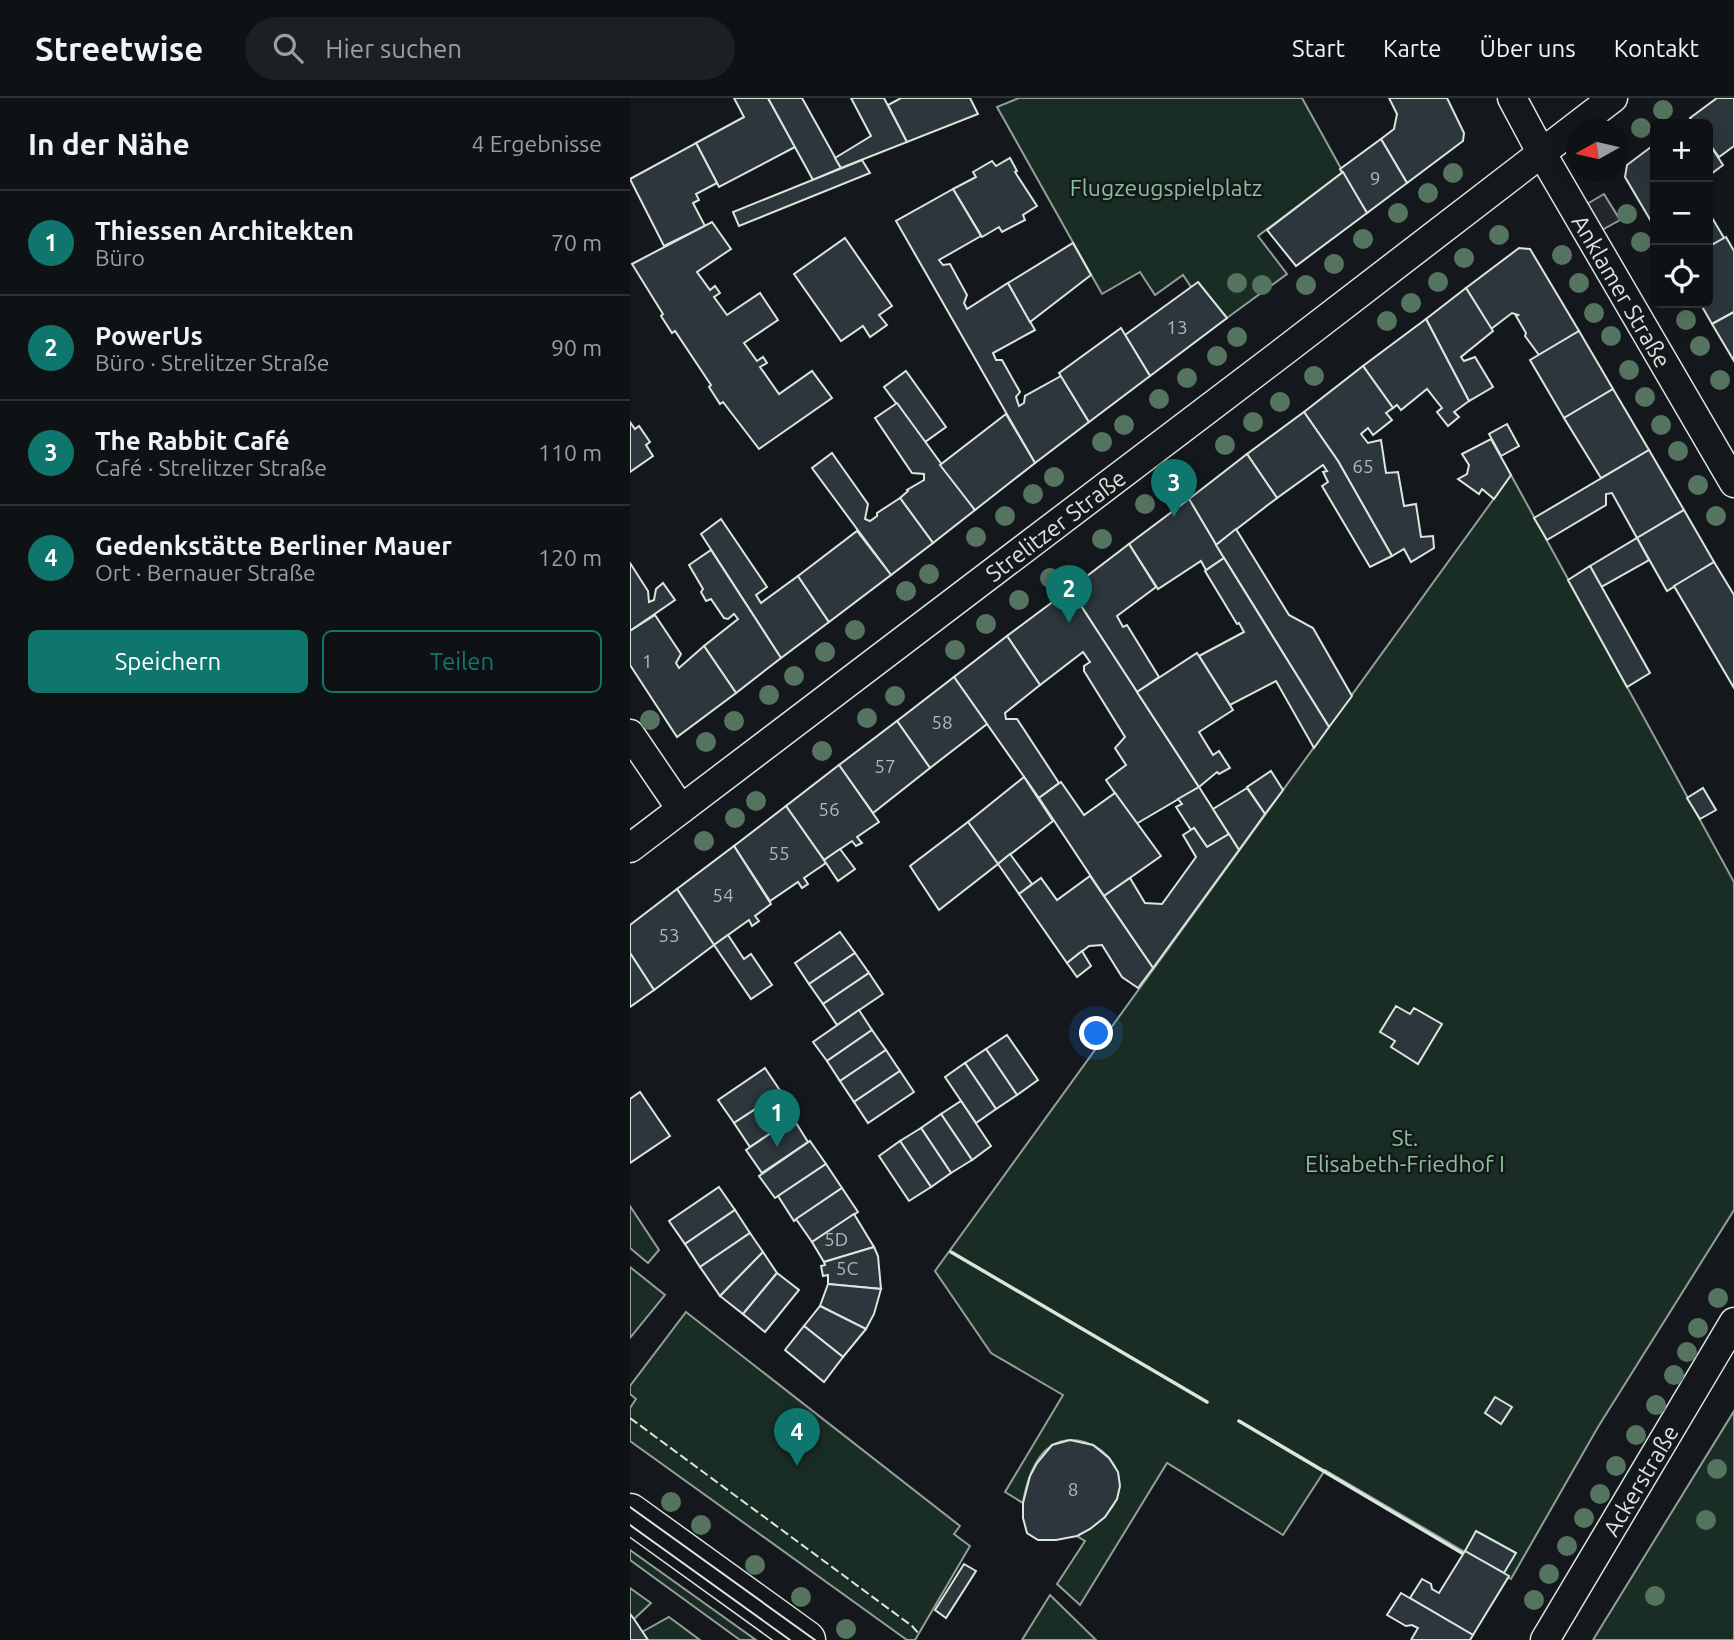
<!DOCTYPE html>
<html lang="de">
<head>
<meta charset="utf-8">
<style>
	body { margin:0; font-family:Ubuntu,sans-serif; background:#1d2022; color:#f1f3f6 }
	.controls { position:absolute; right:21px; top:21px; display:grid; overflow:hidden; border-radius:10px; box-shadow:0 7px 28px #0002 }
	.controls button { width:63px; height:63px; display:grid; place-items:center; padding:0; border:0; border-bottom:2px solid #2f3234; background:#0f1215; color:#f1f3f6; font:35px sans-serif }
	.compass { position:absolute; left:936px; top:21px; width:63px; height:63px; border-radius:50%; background:#0f1215; box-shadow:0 7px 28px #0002; rotate:262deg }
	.you { position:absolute; left:467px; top:936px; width:24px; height:24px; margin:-18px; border:5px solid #fff; border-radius:50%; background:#1a73e8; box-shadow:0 0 0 10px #1a73e833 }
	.badge { display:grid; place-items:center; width:46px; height:46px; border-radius:50%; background:#0f766e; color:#fff; font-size:23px; font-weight:700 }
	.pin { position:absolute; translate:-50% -58px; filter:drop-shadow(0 2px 4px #0008) }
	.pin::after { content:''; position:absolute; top:37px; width:24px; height:21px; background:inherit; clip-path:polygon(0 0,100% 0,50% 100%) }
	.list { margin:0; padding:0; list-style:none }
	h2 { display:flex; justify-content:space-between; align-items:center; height:91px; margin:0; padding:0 28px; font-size:30px }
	h2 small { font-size:23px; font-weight:400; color:#9b9ea0 }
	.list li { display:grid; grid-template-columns:46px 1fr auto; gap:21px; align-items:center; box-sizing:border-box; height:105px; padding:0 28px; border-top:2px solid #2f3234 }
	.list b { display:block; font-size:26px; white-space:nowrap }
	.list p { margin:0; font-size:23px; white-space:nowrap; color:#9b9ea0 }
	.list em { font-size:23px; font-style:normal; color:#9b9ea0 }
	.actions { display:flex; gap:14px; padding:21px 28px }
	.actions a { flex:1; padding:16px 0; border:2px solid #0f766e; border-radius:10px; text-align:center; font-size:24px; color:#0f766e }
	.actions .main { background:#0f766e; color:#fff }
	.icon { flex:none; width:38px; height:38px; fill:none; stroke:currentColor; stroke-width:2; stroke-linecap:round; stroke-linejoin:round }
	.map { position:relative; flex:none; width:1104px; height:1542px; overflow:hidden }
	header { display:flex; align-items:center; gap:42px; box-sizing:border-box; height:98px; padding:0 35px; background:#0f1215; border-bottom:2px solid #2f3234 }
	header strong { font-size:33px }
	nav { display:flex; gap:38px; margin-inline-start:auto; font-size:24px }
	.search { width:490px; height:63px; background:#1d2022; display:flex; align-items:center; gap:18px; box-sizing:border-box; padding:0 24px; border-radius:38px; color:#9b9ea0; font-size:26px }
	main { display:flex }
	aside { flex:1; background:#0f1215 }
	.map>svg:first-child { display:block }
	.green { fill:#1a2d24; stroke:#939e99; stroke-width:2 }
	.parking { fill:#24282b; stroke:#939e99; stroke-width:2 }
	.building { fill:#2c363c; stroke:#d8e6dc; stroke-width:2 }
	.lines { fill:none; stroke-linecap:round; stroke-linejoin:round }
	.minor-casing { stroke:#d8e6dc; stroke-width:31 }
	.secondary-casing { stroke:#d8e6dc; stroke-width:41 }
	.minor { stroke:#14181c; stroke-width:28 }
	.secondary { stroke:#14181c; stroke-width:38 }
	.tram { stroke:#d8e6dc; stroke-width:2 }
	.fence { stroke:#d8e6dc; stroke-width:2; stroke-dasharray:9 3.5; stroke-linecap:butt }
	.wall { stroke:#d8e6dc; stroke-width:3.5 }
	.tree { fill:#55745f }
	.labels { text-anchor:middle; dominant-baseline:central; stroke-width:5; stroke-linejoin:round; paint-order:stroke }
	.number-label { font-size:19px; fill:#adbab4 }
	.park-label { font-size:23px; fill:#8ac095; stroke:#14181c }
	.street-label { font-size:23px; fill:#d8e6dc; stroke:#14181c }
</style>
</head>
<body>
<header>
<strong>Streetwise</strong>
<div class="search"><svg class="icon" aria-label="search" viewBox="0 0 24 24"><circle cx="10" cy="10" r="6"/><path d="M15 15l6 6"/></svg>Hier suchen</div>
<nav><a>Start</a><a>Karte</a><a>Über uns</a><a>Kontakt</a></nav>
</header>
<main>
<aside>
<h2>In der Nähe<small>4 Ergebnisse</small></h2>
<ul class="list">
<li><span class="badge">1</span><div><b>Thiessen Architekten</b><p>Büro</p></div><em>70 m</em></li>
<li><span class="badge">2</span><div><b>PowerUs</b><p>Büro · Strelitzer Straße</p></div><em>90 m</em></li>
<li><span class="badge">3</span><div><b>The Rabbit Café</b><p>Café · Strelitzer Straße</p></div><em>110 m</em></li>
<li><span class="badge">4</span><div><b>Gedenkstätte Berliner Mauer</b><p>Ort · Bernauer Straße</p></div><em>120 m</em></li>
</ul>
<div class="actions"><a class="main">Speichern</a><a>Teilen</a></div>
</aside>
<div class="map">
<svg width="1104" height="1542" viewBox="0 0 1104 1542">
	<rect width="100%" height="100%" fill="#14181c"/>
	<!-- green -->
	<g class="green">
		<path d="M389,0H672L713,74L628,138L657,176L597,220L568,185L561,189L553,177L525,197L510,174L472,196L367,9Z"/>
		<path d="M881,377L1104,784V1112L968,1329L881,1481L695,1372L653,1437L537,1365L450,1507L427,1486L455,1443L447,1438C536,1392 463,1321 421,1348C404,1359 396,1386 393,1405L375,1394L433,1297L361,1255L305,1173Z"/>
		<path d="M0,1108L29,1152L18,1165L0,1150Z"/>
		<path d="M0,1169L35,1197L0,1240Z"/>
		<path d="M56,1214L330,1428L324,1436L340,1448L285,1542H277L0,1343V1310L6,1301L0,1296V1288Z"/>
		<path d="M1104,1313V1542H963Z"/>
		<path d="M0,1452L126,1542H110L0,1462Z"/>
		<path d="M0,1490L21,1505L4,1521L0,1516Z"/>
		<path d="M420,1497L466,1542H392Z"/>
		<path d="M39,1519L70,1542H18L12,1534Z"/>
	</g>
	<!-- parking -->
	<path class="parking" d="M974,96L990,122L972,132L957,106Z"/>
	<!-- building -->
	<g class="building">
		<path d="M104,0H138L165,49L89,89L66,45L114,19Z"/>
		<path d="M138,0H172L211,70L183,82Z"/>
		<path d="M221,0H254L277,44L211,70L205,60L241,38Z"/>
		<path d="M271,0H340L348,16L277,44L258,7Z"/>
		<path d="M759,0H817L834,35L833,43L777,85L751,41L764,31L767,16Z"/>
		<path d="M1087,0H1104V48L1089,59L1078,44V26H1064L1060,20Z"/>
		<path d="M751,41L777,85L737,115L710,71Z"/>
		<path d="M1078,44L1093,67L1081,76L1078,72Z"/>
		<path d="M66,45L87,85L66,96L69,102L63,105L75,128L34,148L0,81Z"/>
		<path d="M1025,46V130L995,79L997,67Z"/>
		<path d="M380,60L387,73L385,74L407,108L393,117L395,122L372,134L369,129L352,139L323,91L346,79L343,74L362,63L366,68Z"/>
		<path d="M232,62L240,75L109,128L103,114Z"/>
		<path d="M713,74L737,115L666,168L637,132Z"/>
		<path d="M323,91L351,138L309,162L313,167L320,166L337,197L334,205L337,211L378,185L405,232L363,255L366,262H372L390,294L386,299L389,308L394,305L395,298L431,278L459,324L405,365L266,123Z"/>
		<path d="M1078,113L1094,140L1078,149Z"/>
		<path d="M82,124L101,151L67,174L80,192L85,188L90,195L84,199L97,217L130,195L148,222L114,245L127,263L133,259L137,265L130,269L149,296L182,273L202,300L129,351L93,304L90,306L79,289L81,287L45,233L42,235L31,218L33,216L2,166Z"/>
		<path d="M1096,139L1104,153V214L1082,226L1070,205H1078V149Z"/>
		<path d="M215,140L262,208L249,217L257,227L240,239L233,228L211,243L164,176Z"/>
		<path d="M443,145L461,177L400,224L378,185Z"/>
		<path d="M889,150L900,151L949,233L909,257L895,238L896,235L886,218L888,217L882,215L861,231L836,190Z"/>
		<path d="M568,184L597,220L520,278L495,237Z"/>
		<path d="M836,190L863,233L831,259L834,263L845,259L863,289L839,303L796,221Z"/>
		<path d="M1104,214V263L1082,226Z"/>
		<path d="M796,221L839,303L824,314L829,319L818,328L807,314L812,310L797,291L771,312L767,307L763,310L733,268Z"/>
		<path d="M491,230L520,278L459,324L429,275Z"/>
		<path d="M949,233L983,291L934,320L900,262Z"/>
		<path d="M733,268L763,310L756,315L762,322L743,337L738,330L731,336L738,345L751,342L756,375L768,374L774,408L786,406L791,439L803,438L804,450L781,464L774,451L762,458L708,363L674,314Z"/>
		<path d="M276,273L316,329L295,344L254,289Z"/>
		<path d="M983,291L1019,352L971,380L934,320Z"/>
		<path d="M267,305L345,412L303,445L270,400L278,393L277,392L294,382V376L282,375L245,320Z"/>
		<path d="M674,314L708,363L762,458L740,469L692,388L698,384L693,374L697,373L693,367L647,400L617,356Z"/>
		<path d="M376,316L405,365L345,412L310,367Z"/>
		<path d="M0,324L5,331L9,328L20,344L16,347L23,358L0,374Z"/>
		<path d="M877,326L889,348L871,358L859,336Z"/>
		<path d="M861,341L881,377L864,401L852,391L849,396L828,381L837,376L839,367L832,356Z"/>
		<path d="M1019,352L1054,412L1007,440L982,395L976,396V407L917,442L904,420Z"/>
		<path d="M202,355L238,406L235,421L240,423L247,418V415L270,400L303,445L261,477L182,370Z"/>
		<path d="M617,356L647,400L586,447L559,401Z"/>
		<path d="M559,401L594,460L576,472L571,463L528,491L499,446Z"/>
		<path d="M1054,412L1084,464L1037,493L1007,440Z"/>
		<path d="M91,421L137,489L126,497L131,505L168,478L199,524L151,560L71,436Z"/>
		<path d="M606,431L659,517L683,530L722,598L699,629L586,447Z"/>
		<path d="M227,433L261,477L199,524L168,478Z"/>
		<path d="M1007,440L1019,462L971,489L960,468Z"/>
		<path d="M499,446L526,489L487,518L493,529L497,527L529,579L507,594L440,491Z"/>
		<path d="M81,452L151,560L106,595L74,548L108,521L104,516L98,521L94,520L81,501L76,503L71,494L73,491L59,467Z"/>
		<path d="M594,460L699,629L684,650L646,583L600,607L569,558L614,534L609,525L607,526L575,473Z"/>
		<path d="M1084,464L1104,497V590L1044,488Z"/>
		<path d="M0,465L18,493L19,504L24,502L26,491L33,485L45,502L0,533Z"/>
		<path d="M960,468L1020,575L997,589L938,482Z"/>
		<path d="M440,491L569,689L506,726L476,682L496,667L485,650L495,639L454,573V568L460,564L453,554L410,587L377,538Z"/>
		<path d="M25,517L51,556L46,565L49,570L74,548L106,595L47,639L0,567V533Z"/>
		<path d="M377,538L410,587L375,615L376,621H387L429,685L409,700L324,579Z"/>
		<path d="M567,555L603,612L569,634L583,657L589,653L600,670L589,676L587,674L569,689L507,594Z"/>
		<path d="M324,579L357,626L300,670L267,623Z"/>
		<path d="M267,623L300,670L243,715L209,667Z"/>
		<path d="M209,667L249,724L227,739L232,745L226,748L222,743L194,762L156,708Z"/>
		<path d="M641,673L653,692L635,716L617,689Z"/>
		<path d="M394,679L423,723L368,766L338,724Z"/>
		<path d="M431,684L454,717L485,695L531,758L474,798L409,700Z"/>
		<path d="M569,689L599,736L577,749L564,730L561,732L546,709L552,706L548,701Z"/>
		<path d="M617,690L635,716L609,752L583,711Z"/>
		<path d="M1073,690L1086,712L1070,721L1057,700Z"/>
		<path d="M156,708L196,765L174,780L178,786L172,790L168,784L140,803L104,748Z"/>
		<path d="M338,724L368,766L309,812L280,768Z"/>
		<path d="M564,730L577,749L599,736L609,752L523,870L474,798L500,780L515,805L532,806L566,759L553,737Z"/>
		<path d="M104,748L141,806L125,818L129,823L122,828L119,822L84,847L47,791Z"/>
		<path d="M210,751L225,771L208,783L194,762Z"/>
		<path d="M380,756L402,786L389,796L368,766Z"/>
		<path d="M460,778L523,870L508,890L492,879L472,847L459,848L437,865L389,796L411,780L427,802Z"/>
		<path d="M47,791L84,847L24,892L0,855V827Z"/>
		<path d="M210,834L225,855L179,886L165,865Z"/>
		<path d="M98,837L114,861L121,856L142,887L121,901L84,847Z"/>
		<path d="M452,853L461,868L447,879L437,865Z"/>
		<path d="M0,855L24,892L0,909Z"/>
		<path d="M225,855L239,875L193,906L179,886Z"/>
		<path d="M239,875L253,896L207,927L193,906Z"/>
		<path d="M766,908L780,916L784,910L812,926L788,966L761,949L765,943L750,934Z"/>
		<path d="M229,912L242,932L197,963L183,944Z"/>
		<path d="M242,932L256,952L210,983L197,963Z"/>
		<path d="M377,937L408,982L387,997L356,951Z"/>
		<path d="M356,951L387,997L366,1011L335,965Z"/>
		<path d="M256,952L270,973L224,1004L210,983Z"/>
		<path d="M335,965L366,1011L346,1025L315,979Z"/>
		<path d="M135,970L151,994L104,1025L88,1002Z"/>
		<path d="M270,973L284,994L238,1025L224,1004Z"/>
		<path d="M10,994L40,1038L0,1065V1001Z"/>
		<path d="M147,997L163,1020L120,1049L104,1025Z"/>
		<path d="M331,1003L361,1048L342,1062L311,1016Z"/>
		<path d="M311,1016L342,1062L321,1075L291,1030Z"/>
		<path d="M163,1020L178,1044L132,1075L116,1052Z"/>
		<path d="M291,1030L321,1075L301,1089L270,1043Z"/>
		<path d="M180,1043L196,1066L145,1100L129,1078Z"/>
		<path d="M270,1043L301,1089L279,1103L249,1058Z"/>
		<path d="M196,1066L212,1090L164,1123L148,1098Z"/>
		<path d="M89,1089L105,1112L55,1146L39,1123Z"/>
		<path d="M212,1090L228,1114L182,1144L166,1121Z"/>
		<path d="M105,1112L120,1135L70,1169L55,1146Z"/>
		<path d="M224,1116L244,1149L194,1164L182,1144Z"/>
		<path d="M120,1135L133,1154L90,1198L70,1169Z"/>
		<path d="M244,1149L248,1158L251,1191L198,1186V1177L193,1178L191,1168L195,1167L194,1164Z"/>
		<path d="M133,1154L147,1175L113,1216L90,1198Z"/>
		<path d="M147,1175L169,1192L135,1234L113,1216Z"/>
		<path d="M198,1186L251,1191L244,1216L236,1231L190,1208Z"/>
		<path d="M190,1208L236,1231L213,1259L174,1228Z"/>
		<path d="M174,1228L213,1259L194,1284L155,1252Z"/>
		<path d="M865,1299L882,1309L871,1326L855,1315Z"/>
		<path d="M440,1342L463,1347L479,1360L488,1374L490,1388L487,1401L475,1419L460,1431L447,1438L426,1442H408L397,1435L393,1420V1405L400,1378L407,1365L422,1347Z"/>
		<path d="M846,1433L886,1455L874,1475L835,1453Z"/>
		<path d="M835,1453L879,1478L843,1537L780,1500L792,1481L801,1486L802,1491L809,1495Z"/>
		<path d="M334,1466L346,1473L316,1520L305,1512Z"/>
		<path d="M771,1495L843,1537L840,1542H781L788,1530L782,1527L776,1528L757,1517Z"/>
		<path d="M0,1516L4,1521L18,1542H0Z"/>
	</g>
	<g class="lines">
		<!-- minor casing -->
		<g class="minor-casing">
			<g id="minor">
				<path id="s1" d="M882,0L911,54L1104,385"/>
				<path d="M0,636L51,711"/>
				<path id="s2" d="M0,750L653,254L983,0"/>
				<path id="s3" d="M915,1542L1104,1224"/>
			</g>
		</g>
		<!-- secondary casing -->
		<g class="secondary-casing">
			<path id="secondary" d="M0,1415L176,1542"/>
		</g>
		<!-- minor -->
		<use href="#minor" class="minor"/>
		<!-- secondary -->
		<use href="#secondary" class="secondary"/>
		<!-- tram -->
		<g class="tram">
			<path d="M0,1409L185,1542"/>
			<path d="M0,1427L160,1542"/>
		</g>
		<!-- fence -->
		<path class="fence" d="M0,1320L282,1528L289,1536"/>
		<!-- wall -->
		<g class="wall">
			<path d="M321,1154L577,1304"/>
			<path d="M609,1323L832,1455"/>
		</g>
	</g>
	<!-- trees -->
	<g class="tree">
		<circle cx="1033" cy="12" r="10"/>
		<circle cx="1011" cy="30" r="10"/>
		<circle cx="823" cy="75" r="10"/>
		<circle cx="798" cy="95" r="10"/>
		<circle cx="768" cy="115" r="10"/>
		<circle cx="997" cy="116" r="10"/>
		<circle cx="869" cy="137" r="10"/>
		<circle cx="733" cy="141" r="10"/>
		<circle cx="1011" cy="144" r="10"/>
		<circle cx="932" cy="157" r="10"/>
		<circle cx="834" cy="160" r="10"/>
		<circle cx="704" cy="166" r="10"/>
		<circle cx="808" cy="184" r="10"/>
		<circle cx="607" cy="185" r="10"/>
		<circle cx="949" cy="185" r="10"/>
		<circle cx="632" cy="187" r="10"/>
		<circle cx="676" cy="187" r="10"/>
		<circle cx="781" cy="205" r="10"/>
		<circle cx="964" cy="215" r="10"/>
		<circle cx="1056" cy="222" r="10"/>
		<circle cx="757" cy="223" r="10"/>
		<circle cx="981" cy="238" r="10"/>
		<circle cx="607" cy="239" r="10"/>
		<circle cx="1070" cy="248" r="10"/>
		<circle cx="587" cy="258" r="10"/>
		<circle cx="999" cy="272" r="10"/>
		<circle cx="684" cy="278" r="10"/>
		<circle cx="557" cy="280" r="10"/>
		<circle cx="1090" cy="282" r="10"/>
		<circle cx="1015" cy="299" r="10"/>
		<circle cx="529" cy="301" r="10"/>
		<circle cx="650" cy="304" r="10"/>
		<circle cx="623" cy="324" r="10"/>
		<circle cx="494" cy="327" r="10"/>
		<circle cx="1031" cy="327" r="10"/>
		<circle cx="472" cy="344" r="10"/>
		<circle cx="595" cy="347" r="10"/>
		<circle cx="1048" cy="353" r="10"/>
		<circle cx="424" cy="379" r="10"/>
		<circle cx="544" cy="384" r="10"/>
		<circle cx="1068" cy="387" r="10"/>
		<circle cx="403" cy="396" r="10"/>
		<circle cx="515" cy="406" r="10"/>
		<circle cx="375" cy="418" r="10"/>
		<circle cx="1086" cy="418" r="10"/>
		<circle cx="346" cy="439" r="10"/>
		<circle cx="472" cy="441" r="10"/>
		<circle cx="299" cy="476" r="10"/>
		<circle cx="420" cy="480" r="10"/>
		<circle cx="276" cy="493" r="10"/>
		<circle cx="389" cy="502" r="10"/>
		<circle cx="356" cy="526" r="10"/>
		<circle cx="225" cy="532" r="10"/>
		<circle cx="325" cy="552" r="10"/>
		<circle cx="195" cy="554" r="10"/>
		<circle cx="164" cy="578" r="10"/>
		<circle cx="139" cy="597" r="10"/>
		<circle cx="265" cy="598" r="10"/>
		<circle cx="237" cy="620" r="10"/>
		<circle cx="20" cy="622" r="10"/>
		<circle cx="104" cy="623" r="10"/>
		<circle cx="76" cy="644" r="10"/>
		<circle cx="192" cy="653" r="10"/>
		<circle cx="126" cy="703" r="10"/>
		<circle cx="105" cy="720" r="10"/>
		<circle cx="74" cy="743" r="10"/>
		<circle cx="1088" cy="1200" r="10"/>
		<circle cx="1068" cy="1230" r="10"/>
		<circle cx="1057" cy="1254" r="10"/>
		<circle cx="1044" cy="1277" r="10"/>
		<circle cx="1026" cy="1307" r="10"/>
		<circle cx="1006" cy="1337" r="10"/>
		<circle cx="986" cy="1368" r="10"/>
		<circle cx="1087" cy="1371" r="10"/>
		<circle cx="970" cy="1396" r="10"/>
		<circle cx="41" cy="1404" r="10"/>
		<circle cx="954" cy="1420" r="10"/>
		<circle cx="1076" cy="1422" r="10"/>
		<circle cx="71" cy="1427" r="10"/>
		<circle cx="937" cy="1448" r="10"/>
		<circle cx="125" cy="1467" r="10"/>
		<circle cx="919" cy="1476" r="10"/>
		<circle cx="1025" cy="1498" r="10"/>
		<circle cx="171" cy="1499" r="10"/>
		<circle cx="904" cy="1502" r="10"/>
		<circle cx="216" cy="1531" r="10"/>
	</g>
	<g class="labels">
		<!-- number labels -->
		<g class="number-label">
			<text x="745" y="80">9</text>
			<text x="547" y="229">13</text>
			<text x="733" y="368">65</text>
			<text x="17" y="563">1</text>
			<text x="312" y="624">58</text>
			<text x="255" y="668">57</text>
			<text x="199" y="711">56</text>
			<text x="149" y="755">55</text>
			<text x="93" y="797">54</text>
			<text x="39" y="837">53</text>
			<text x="206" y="1141">5D</text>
			<text x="217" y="1170">5C</text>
			<text x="443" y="1391">8</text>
		</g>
		<!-- park labels -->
		<g class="park-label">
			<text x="536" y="89">Flugzeugspielplatz</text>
			<text x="775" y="1039">St.<tspan x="775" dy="26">Elisabeth-Friedhof I</tspan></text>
		</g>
		<!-- street labels -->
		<g class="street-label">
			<text stroke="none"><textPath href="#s1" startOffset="222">Anklamer Straße</textPath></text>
			<text stroke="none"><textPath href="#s2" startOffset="534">Strelitzer Straße</textPath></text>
			<text stroke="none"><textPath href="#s3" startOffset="186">Ackerstraße</textPath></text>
		</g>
	</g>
</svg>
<div class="controls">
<button>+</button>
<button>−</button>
<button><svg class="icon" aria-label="locate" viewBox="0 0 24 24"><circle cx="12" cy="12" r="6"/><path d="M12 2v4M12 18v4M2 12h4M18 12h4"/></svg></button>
</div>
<svg class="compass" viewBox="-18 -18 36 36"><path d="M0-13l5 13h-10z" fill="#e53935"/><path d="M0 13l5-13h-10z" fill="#9b9ea0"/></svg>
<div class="you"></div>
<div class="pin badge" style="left:147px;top:1049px">1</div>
<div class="pin badge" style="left:439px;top:525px">2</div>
<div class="pin badge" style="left:544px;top:419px">3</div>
<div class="pin badge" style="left:167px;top:1368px">4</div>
</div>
</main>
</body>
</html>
